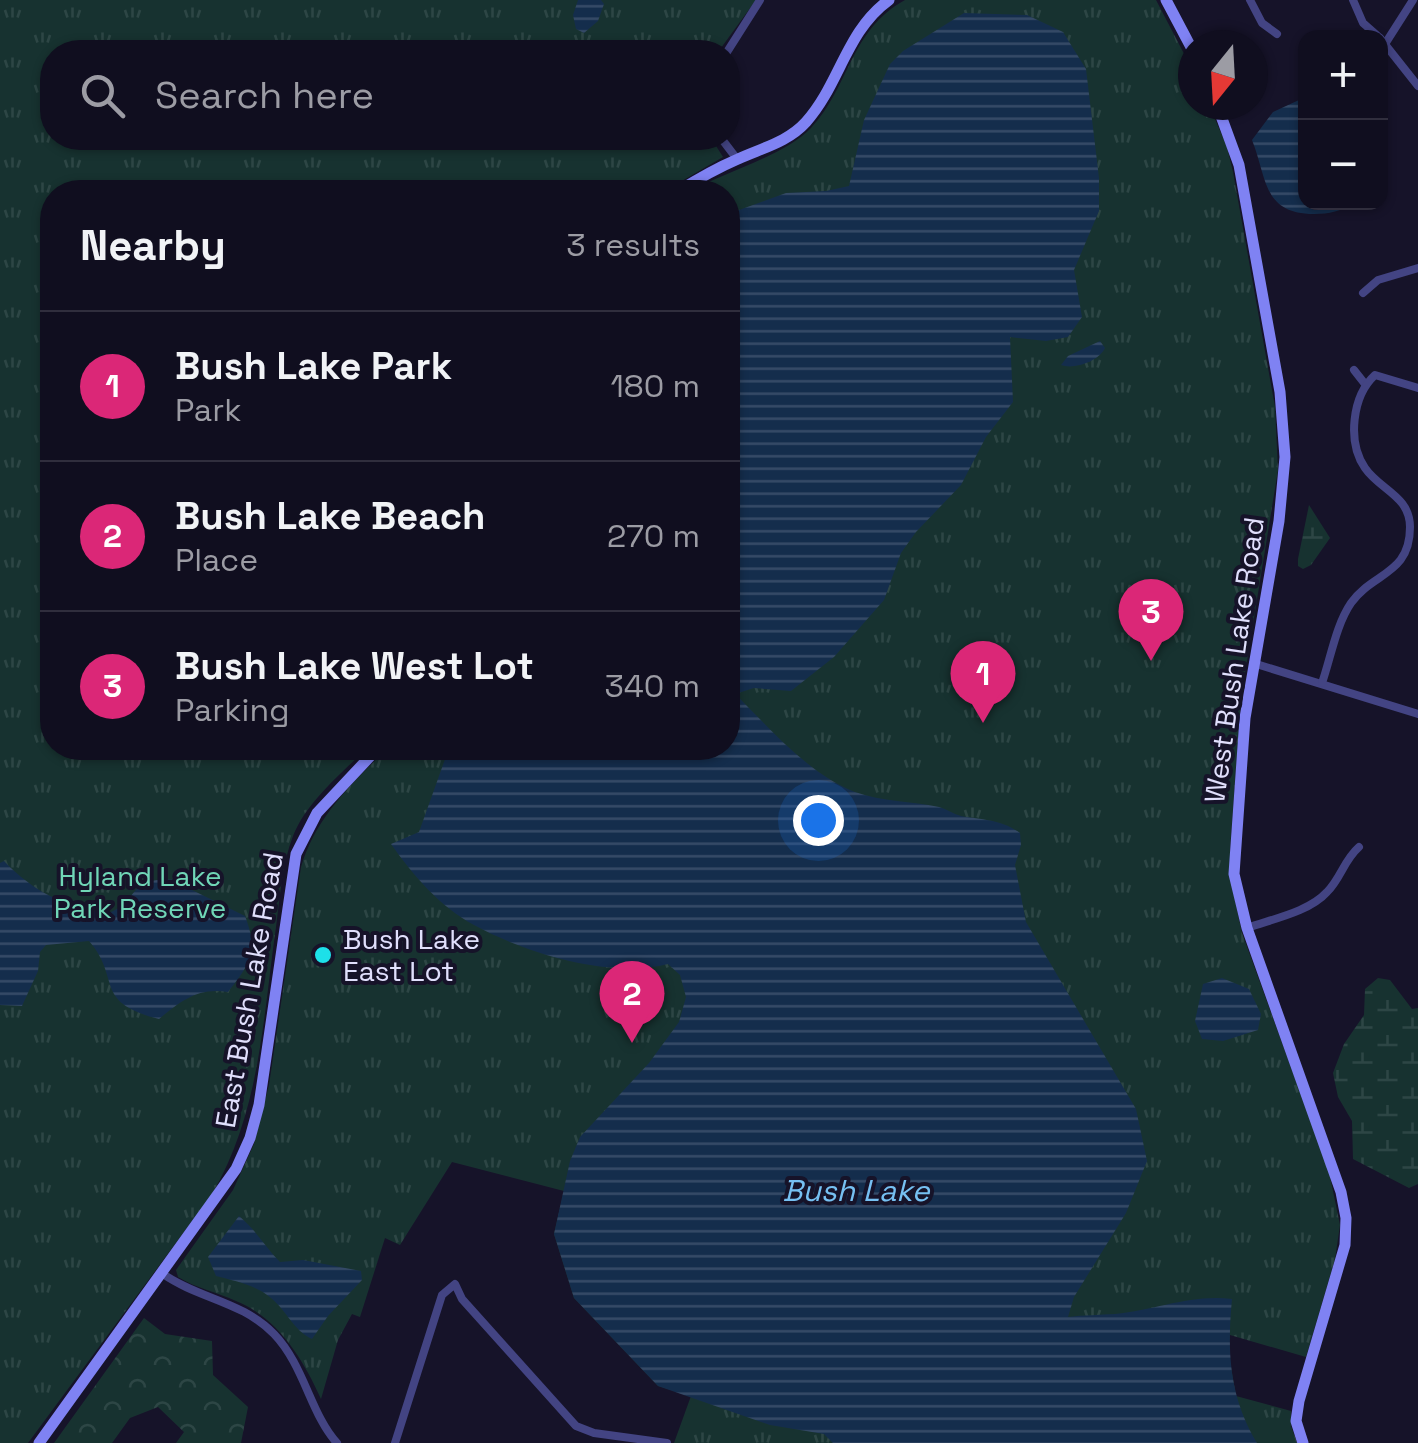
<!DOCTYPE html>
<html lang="en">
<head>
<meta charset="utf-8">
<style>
	body { margin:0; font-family:"Space Grotesk",sans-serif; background:#1e1c2c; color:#f1f3f6 }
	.controls { position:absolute; right:30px; top:30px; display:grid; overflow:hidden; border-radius:20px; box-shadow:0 2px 8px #0004 }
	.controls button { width:90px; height:90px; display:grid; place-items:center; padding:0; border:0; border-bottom:2px solid #302e3d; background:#100e1f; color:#f1f3f6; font:50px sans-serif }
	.compass { position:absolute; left:1178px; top:30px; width:90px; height:90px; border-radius:50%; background:#100e1f; box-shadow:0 2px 8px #0004; rotate:198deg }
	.you { position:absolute; left:818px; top:820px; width:35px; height:35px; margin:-25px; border:8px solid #fff; border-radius:50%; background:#1a73e8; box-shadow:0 0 0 15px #1a73e833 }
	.badge { display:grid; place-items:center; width:65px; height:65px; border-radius:50%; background:#db2777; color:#fff; font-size:32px; font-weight:700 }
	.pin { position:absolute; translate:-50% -82px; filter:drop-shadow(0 2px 5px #0008) }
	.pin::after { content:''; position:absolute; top:52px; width:35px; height:30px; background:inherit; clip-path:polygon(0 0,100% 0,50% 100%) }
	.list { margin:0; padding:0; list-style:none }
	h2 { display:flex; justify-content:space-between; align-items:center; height:130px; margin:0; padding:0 40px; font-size:42px }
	h2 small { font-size:32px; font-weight:400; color:#9c9ca4 }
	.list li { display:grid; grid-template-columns:65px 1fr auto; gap:30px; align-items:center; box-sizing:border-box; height:150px; padding:0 40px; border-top:2px solid #302e3d }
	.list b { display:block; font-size:38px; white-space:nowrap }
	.list p { margin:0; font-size:32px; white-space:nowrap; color:#9c9ca4 }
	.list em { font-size:32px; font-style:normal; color:#9c9ca4 }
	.icon { flex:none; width:55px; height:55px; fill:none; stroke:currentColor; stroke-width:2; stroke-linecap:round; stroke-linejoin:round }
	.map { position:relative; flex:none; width:1418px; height:1443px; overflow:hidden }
	.search { position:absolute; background:#100e1f; box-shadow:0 2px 8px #0004; left:40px; top:40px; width:700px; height:110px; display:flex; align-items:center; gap:25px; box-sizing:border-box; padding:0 35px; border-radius:40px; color:#9c9ca4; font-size:38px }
	.panel { position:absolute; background:#100e1f; box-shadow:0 2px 8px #0004; left:40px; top:180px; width:700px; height:580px; border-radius:40px }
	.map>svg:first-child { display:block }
	.forest { fill:url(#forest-crowns) }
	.wetland { fill:url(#wetland-marsh) }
	.park { fill:url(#park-tufts) }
	.water { fill:url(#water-rules) }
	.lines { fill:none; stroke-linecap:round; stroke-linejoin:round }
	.street { stroke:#434483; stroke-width:8 }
	.secondary { stroke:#7f82f3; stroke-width:11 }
	.poi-dot { fill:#1de0e9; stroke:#161329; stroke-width:4 }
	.labels { text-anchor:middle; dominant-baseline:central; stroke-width:8; stroke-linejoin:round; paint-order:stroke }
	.street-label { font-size:28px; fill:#e0dffc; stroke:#161329 }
	.park-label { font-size:28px; fill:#70d6b7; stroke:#161329 }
	.poi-label { font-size:28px; fill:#e0dffc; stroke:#161329; text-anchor:start }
	.water-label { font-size:30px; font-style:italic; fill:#76c0f2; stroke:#161329 }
</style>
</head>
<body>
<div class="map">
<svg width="1418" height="1443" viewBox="0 0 1418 1443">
	<defs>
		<pattern id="forest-crowns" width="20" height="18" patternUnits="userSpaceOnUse" patternTransform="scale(2.5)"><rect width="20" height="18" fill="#173230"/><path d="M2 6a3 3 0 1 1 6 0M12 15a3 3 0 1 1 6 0" fill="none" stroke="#2d4645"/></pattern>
		<pattern id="wetland-marsh" width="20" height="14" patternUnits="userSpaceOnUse" patternTransform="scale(2.5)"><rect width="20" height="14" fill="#173230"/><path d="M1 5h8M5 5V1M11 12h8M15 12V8" fill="none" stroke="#2d4645"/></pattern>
		<pattern id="park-tufts" width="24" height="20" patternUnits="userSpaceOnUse" patternTransform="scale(2.5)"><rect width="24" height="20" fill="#173230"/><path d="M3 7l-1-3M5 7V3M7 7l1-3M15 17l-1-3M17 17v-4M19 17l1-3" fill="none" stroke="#2d4645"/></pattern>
		<pattern id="water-rules" width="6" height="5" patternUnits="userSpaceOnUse" patternTransform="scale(2.5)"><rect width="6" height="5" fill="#142d4c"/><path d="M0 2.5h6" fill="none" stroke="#364b67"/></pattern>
	</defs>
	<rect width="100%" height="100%" fill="#161329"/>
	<!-- forest -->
	<path class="forest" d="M144,1318L165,1334L212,1341L213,1375L248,1407L241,1443H176L184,1432L158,1407L130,1418L112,1443H54Z"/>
	<!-- wetland -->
	<g class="wetland">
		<path d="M1309,505L1330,538L1311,565L1303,569L1298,566V559Z"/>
		<path d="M1378,978L1390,980L1412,1009L1418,1008V1184L1409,1188L1353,1159L1352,1121L1338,1097L1333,1073L1344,1044L1364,1015L1365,989Z"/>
	</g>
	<!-- park -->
	<g class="park">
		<path d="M0,0H756L718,52H52V138H711L723,157L663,192H52V748H367C341,774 307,801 293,836C282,864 280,897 276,927C263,1017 260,1113 212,1194L28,1443H0Z"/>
		<path d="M905,0H1156L1193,71V105H1209L1227,147L1233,172L1275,407L1278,470L1241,698L1230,850L1231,882L1242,933L1329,1172L1340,1225L1335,1259L1306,1357L1230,1335L1228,1350L1236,1396L1291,1411V1426L1297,1443H674L691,1396L658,1386L574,1298L554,1234L564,1191L452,1162L400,1245L385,1238L360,1317L352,1314L338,1340L321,1399C303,1359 278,1318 236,1301C216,1292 196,1288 178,1277L176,1270L233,1190L254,1144L269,1085L301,867C316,817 351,784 388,748H728V192H689C724,172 786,155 811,128C850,87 849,31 905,0Z"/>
	</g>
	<!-- water -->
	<g class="water">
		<path d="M578,0H601L604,4L598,21L584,33L576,29L573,15Z"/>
		<path d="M964,13L1027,15L1063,32L1086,69L1099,178V211L1074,270L1082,317L1068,337L1046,341L1010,337L1013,402L986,437L961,485L916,532L901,553L884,600L834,657L791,691L754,688L735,694C771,729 807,773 855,792C883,802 911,801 939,807C947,809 953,814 961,816C982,820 1001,819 1020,833L1021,845L1015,865L1026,922L1136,1109L1147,1161L1126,1213L1074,1297L1068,1317C1084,1315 1100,1315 1115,1314C1156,1310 1191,1294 1232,1299C1227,1352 1229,1396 1257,1443H833L824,1434L770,1425L658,1386L574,1298L554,1234L570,1161L580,1137L649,1063L679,1022L686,997L680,975L668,964C611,979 525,953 474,925C440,907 413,875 391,844L419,832L449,748H728V214L786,193L826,191L849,186L864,120L890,64L903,51Z"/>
		<path d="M1299,100L1305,101L1306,202L1353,203C1343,211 1328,214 1314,214C1262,214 1267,177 1252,140L1273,112Z"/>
		<path d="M1100,341L1105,348C1099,361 1074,370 1061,365L1068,356Z"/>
		<path d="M4,861C27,885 54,902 86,909C94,910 101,916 109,913C142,900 125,876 177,880L190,889L245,916C259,952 250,964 228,992C198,987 181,1001 159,1019C92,1002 122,979 89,941L46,945L40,952L38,971L22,1006L0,1005V863Z"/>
		<path d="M1222,978L1249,989L1261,1014L1258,1030L1223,1041L1202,1039L1195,1021L1203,984Z"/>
		<path d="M239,1216C256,1230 265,1247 280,1262L303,1260L361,1271L362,1280L328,1316L312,1339C293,1330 287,1311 271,1298C256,1285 235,1281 216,1276L208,1257Z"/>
	</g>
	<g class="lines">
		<!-- street -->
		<g class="street">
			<path d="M1250,0L1262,23L1277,34"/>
			<path d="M1353,0L1363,23L1380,38"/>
			<path d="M1380,38L1418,86"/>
			<path d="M1385,44L1413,0"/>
			<path d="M727,52L760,0"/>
			<path d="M721,138L737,159"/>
			<path d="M1363,293L1378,280L1418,268"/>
			<path d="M1354,370L1365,384"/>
			<path d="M1253,663L1418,714"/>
			<path d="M1322,683C1331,657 1336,625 1351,603C1373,572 1410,575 1410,527C1410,496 1380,490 1365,468C1347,442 1352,396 1375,375L1418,388"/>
			<path d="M1247,928C1272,919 1309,912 1327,892C1341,878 1344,860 1359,847"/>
			<path d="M163,1274C199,1299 242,1301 274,1334C304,1365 311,1415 337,1443"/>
			<path d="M395,1443L442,1295L455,1284L462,1299L576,1426L594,1433L667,1443"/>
		</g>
		<!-- secondary -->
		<g class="secondary">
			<path d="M1166,0L1193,51"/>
			<path d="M1217,105L1239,165L1280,392L1285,457L1279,521L1245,718L1234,874L1247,928L1341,1192L1346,1218L1345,1245L1299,1401L1296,1421L1303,1443"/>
			<path d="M677,192C696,180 717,168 738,159C762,148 788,142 806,122C840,84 846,31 889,0"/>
			<path d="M39,1443L236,1169L250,1138L259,1105L296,854L317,813L378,748"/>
		</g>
	</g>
	<!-- markers -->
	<circle class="poi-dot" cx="323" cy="955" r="10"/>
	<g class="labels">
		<!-- street labels -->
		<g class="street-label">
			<text transform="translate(1234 660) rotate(-82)">West Bush Lake Road</text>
			<text transform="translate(249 990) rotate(-80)">East Bush Lake Road</text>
		</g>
		<!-- park labels -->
		<g class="park-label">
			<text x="140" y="876">Hyland Lake<tspan x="140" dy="32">Park Reserve</tspan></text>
		</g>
		<!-- poi labels -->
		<g class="poi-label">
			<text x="343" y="939">Bush Lake<tspan x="343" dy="32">East Lot</tspan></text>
		</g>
		<!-- water labels -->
		<g class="water-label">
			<text x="856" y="1190">Bush Lake</text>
		</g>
	</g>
</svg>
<div class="controls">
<button>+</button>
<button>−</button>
</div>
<svg class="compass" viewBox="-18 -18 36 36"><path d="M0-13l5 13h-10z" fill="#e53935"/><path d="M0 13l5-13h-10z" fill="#9c9ca4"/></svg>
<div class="you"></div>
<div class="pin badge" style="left:983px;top:723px">1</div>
<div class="pin badge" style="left:632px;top:1043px">2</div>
<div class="pin badge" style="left:1151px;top:661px">3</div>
<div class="search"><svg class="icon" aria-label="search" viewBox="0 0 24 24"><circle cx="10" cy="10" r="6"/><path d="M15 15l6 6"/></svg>Search here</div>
<section class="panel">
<h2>Nearby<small>3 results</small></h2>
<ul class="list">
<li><span class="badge">1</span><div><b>Bush Lake Park</b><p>Park</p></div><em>180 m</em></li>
<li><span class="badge">2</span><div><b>Bush Lake Beach</b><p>Place</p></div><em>270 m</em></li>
<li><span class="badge">3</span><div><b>Bush Lake West Lot</b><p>Parking</p></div><em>340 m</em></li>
</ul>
</section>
</div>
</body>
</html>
